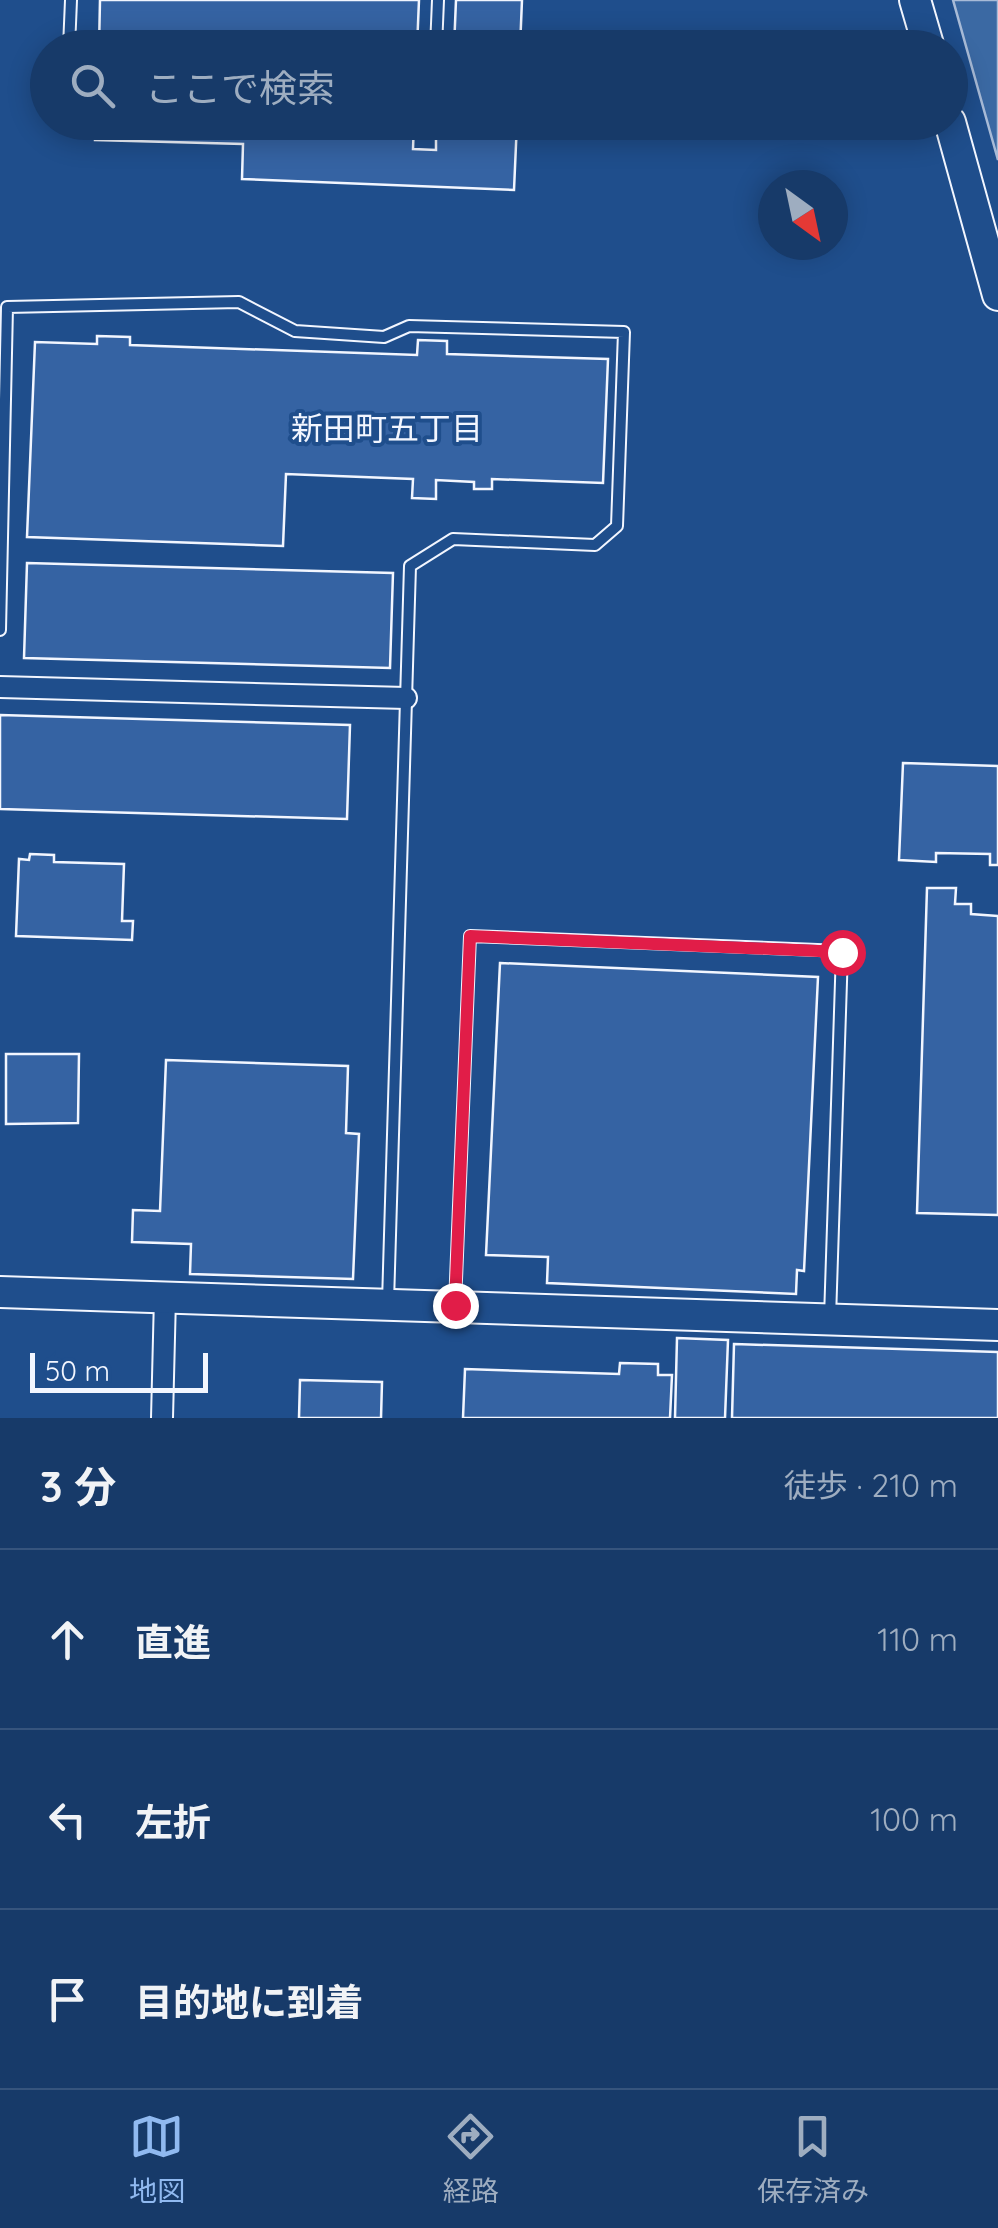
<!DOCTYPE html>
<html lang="ja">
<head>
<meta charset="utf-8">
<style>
	body { margin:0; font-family:Quicksand,"Noto Sans JP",sans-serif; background:#244571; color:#f1f3f6 }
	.compass { position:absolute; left:758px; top:170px; width:90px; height:90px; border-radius:50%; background:#173a69; box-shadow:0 5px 25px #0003; rotate:147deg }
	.scale { position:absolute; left:30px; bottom:25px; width:178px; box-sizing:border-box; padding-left:10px; border:5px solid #f2f6ff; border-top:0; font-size:28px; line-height:35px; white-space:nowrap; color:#f2f6ff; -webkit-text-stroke:8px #1f4e8c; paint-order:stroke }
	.stop { position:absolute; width:30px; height:30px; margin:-22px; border:8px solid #e11d48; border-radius:50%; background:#fff }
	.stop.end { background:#e11d48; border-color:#fff; box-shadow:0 2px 10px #0008 }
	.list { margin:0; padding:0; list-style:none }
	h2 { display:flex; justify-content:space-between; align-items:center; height:130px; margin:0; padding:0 40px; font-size:42px }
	h2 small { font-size:32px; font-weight:400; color:#9eadc0 }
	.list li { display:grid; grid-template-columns:65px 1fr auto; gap:30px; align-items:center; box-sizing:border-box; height:180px; padding:0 40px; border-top:2px solid #36547d }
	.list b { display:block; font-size:38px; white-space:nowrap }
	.list em { font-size:32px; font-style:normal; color:#9eadc0 }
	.icon { flex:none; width:55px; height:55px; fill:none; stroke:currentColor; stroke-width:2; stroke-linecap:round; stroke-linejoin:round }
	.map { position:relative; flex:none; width:998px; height:1418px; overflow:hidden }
	.search { position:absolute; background:#173a69; box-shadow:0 5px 25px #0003; left:30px; right:30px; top:30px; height:110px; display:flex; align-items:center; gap:25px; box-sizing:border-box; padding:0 35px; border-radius:55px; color:#9eadc0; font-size:38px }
	.sheet { height:670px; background:#173a69 }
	nav { display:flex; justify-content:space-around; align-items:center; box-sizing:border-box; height:140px; border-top:2px solid #36547d; background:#173a69; font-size:28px; color:#9eadc0 }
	nav a { display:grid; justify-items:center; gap:5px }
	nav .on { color:#90b9f0 }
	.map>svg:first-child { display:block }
	.water { fill:#3b69a3; stroke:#a8bbd7; stroke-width:2.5 }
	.building { fill:#3563a3; stroke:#f2f6ff; stroke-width:2.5 }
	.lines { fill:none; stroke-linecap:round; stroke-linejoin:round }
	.lane-casing { stroke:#f2f6ff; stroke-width:14 }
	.street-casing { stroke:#f2f6ff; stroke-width:24 }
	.secondary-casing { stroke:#f2f6ff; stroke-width:34 }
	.lane { stroke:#1f4e8c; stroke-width:10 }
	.street { stroke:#1f4e8c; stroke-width:20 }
	.secondary { stroke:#1f4e8c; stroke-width:30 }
	.route { stroke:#e11d48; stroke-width:12 }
	.labels { text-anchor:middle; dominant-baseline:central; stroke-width:8; stroke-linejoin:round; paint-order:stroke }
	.neighbourhood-label { font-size:32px; fill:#f2f6ff; stroke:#1f4e8c }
</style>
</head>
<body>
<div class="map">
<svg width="998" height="1418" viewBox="0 0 998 1418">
	<rect width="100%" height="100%" fill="#1f4e8c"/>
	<!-- water -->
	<path class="water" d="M953,0H998V160Z"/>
	<!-- building -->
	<g class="building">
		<path d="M100,0H419L417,48H99Z"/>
		<path d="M456,0H522L520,48H454Z"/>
		<path d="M95,122H414L413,149L436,150V122H517L514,190L242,179L243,144L95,140Z"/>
		<path d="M97,336L130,337V345L417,355L418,340L447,341V354L608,359L603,483L492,479V489H474V482L436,480V499L412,498L413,479L286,474L283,546L27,537L35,342L97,344Z"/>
		<path d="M27,563L393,573L390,668L24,658Z"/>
		<path d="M0,715L350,725L347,819L0,809Z"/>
		<path d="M903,763L998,766V865H990V854L936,853V862L899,860Z"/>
		<path d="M30,854L54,855V862L124,864L122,921H133L132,940L16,936L19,859L29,860Z"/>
		<path d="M927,888H956L955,904H971V914L998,916V1215L917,1213Z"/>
		<path d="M500,963L818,977L804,1271L797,1270L796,1294L547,1283L548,1257L486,1255Z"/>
		<path d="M6,1054H79L78,1123L6,1124Z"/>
		<path d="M166,1060L348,1066L346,1133L359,1134L353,1279L190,1274L191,1244L132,1242L133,1210L160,1211Z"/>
		<path d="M677,1338L728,1340L725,1418H675Z"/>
		<path d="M734,1344L998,1352V1418H732Z"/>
		<path d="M620,1363L658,1364V1375H672L670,1418H463L465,1369L619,1374Z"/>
		<path d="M300,1380L382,1382L381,1418H299Z"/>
	</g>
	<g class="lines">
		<!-- lane casing -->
		<g class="lane-casing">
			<g id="lane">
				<path d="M69,48L71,0"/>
				<path d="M436,48L438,0"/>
				<path d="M0,630L7,307L239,302L295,331L384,337L409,326L624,332L617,526L595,545L453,539L410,566L388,1302"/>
				<path d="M455,1304L470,936L842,951L830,1318"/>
			</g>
		</g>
		<!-- street casing -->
		<g class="street-casing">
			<g id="street">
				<path d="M0,687L406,698"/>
				<path d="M162,1418L165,1297"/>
			</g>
		</g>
		<!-- secondary casing -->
		<g class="secondary-casing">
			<g id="secondary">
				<path d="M915,0L929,48"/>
				<path d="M950,122L998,295"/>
				<path d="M0,1292L998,1325"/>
			</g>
		</g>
		<!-- lane -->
		<use href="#lane" class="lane"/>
		<!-- street -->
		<use href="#street" class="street"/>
		<!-- secondary -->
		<use href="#secondary" class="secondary"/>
	</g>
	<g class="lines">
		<!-- route -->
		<path class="route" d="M455,1305L470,936L842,952"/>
	</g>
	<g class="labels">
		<!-- neighbourhood labels -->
		<g class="neighbourhood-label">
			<text x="387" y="428">新田町五丁目</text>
		</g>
	</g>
</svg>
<svg class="compass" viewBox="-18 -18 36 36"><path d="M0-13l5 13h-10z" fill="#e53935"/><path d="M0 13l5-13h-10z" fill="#9eadc0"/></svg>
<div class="scale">50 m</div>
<div class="stop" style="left:842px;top:952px"></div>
<div class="stop end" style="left:455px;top:1305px"></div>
<div class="search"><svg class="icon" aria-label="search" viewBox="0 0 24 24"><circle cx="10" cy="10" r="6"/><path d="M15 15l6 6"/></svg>ここで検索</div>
</div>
<section class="sheet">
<h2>3 分<small>徒歩 · 210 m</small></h2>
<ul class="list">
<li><svg class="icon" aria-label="ahead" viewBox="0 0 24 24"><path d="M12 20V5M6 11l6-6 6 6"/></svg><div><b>直進</b></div><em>110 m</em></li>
<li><svg class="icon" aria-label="left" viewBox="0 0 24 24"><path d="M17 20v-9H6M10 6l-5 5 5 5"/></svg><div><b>左折</b></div><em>100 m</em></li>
<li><svg class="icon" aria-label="arrive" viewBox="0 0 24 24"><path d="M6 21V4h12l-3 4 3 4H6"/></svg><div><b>目的地に到着</b></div></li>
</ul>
</section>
<nav>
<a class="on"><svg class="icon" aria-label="map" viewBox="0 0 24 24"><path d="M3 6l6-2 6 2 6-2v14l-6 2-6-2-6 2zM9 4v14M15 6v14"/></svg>地図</a>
<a><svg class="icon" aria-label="directions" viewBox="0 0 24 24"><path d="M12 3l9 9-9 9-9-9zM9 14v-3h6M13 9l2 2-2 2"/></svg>経路</a>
<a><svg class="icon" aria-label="saved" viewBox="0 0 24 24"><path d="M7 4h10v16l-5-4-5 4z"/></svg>保存済み</a>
</nav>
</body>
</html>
